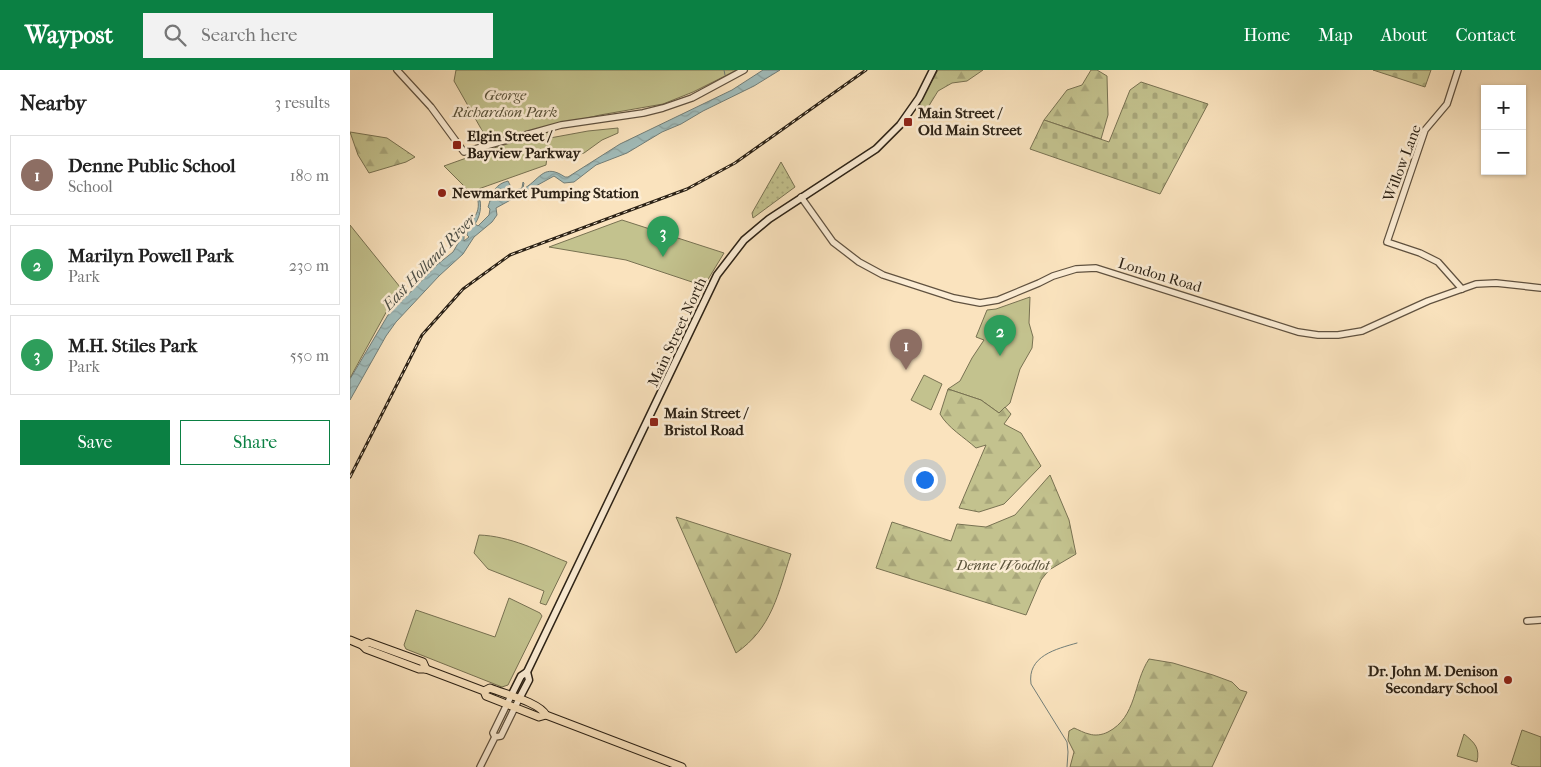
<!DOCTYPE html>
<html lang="en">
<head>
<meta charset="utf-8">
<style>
	body { margin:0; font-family:"IM FELL French Canon",serif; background:#f2f2f2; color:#222 }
	.controls { position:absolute; right:15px; top:15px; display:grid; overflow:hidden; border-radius:0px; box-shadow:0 1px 4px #0004 }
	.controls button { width:45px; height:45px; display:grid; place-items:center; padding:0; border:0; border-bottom:1px solid #e0e0e0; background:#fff; color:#222; font:25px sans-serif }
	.you { position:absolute; left:574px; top:409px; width:18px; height:18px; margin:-12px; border:4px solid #fff; border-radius:50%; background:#1a73e8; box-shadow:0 0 0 8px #1a73e833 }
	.badge { display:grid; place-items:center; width:32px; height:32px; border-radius:50%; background:#0b8043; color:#fff; font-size:16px; font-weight:700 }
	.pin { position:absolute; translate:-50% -41px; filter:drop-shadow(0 1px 2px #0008) }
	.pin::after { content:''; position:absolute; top:26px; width:18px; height:15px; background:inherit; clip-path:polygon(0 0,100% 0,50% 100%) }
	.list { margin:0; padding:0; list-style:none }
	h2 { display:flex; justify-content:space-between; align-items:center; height:65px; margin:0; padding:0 20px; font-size:21px }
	h2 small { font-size:16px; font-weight:400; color:#767676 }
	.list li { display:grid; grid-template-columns:32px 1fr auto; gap:15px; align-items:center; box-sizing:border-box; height:80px; margin:0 10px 10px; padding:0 10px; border:1px solid #e0e0e0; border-radius:0px }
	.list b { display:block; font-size:19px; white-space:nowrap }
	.list p { margin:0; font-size:16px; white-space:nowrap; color:#767676 }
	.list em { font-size:16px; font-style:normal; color:#767676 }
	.actions { display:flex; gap:10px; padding:15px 20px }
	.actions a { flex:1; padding:11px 0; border:1px solid #0b8043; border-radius:0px; text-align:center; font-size:18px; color:#0b8043 }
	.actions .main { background:#0b8043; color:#fff }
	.icon { flex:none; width:28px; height:28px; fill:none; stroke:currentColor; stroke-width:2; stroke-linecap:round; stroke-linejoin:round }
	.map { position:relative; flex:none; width:1191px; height:697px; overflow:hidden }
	header { display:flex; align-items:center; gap:30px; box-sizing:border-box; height:70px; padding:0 25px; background:#0b8043; color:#fff }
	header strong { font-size:24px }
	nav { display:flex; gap:28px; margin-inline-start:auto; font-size:18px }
	.search { width:350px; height:45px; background:#f2f2f2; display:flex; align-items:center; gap:12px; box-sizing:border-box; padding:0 18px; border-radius:0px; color:#767676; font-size:19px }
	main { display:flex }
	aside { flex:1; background:#fff }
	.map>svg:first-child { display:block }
	.green { fill:#c3c28e; stroke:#787252 }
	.forest { fill:url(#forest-firs); stroke:#787252 }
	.cemetery { fill:url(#cemetery-stones); stroke:#787252 }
	.garden { fill:url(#garden-dots); stroke:#787252 }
	.water { fill:url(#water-waves); stroke:#727e78 }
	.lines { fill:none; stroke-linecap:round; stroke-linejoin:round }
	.stream { stroke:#727e78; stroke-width:1 }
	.tertiary-casing { stroke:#605240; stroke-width:8 }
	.secondary-casing { stroke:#2c2216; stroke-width:9 }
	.primary-casing { stroke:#2c2216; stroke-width:9 }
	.tertiary { stroke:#fcedd5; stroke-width:5.5 }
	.secondary { stroke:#fcedd5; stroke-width:6 }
	.primary { stroke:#fae3be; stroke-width:7 }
	.rail-casing { stroke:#2c2216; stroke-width:3 }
	.rail { stroke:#fcedd5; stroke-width:1; stroke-dasharray:4; stroke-linecap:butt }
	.poi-dot { fill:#8f2418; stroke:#fcedd5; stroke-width:2 }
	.labels { text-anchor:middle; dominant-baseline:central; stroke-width:5; stroke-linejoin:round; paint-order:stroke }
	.park-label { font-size:15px; font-style:italic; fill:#59523a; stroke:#fcedd5 }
	.poi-label { font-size:15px; font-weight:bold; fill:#2c2216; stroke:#fcedd5; text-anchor:start }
	.street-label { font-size:15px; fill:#2c2216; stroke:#fcedd5 }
	.water-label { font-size:16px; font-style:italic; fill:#4f5047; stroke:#fcedd5 }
</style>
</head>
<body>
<header>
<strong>Waypost</strong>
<div class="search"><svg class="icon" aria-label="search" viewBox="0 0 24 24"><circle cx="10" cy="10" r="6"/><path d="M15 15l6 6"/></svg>Search here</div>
<nav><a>Home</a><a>Map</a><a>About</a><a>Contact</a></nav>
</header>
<main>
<aside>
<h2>Nearby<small>3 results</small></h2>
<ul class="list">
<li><span class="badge" style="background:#8d6e63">1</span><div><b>Denne Public School</b><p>School</p></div><em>180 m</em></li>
<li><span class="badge" style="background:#2e9e5b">2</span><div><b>Marilyn Powell Park</b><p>Park</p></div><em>230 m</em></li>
<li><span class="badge" style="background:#2e9e5b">3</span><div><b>M.H. Stiles Park</b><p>Park</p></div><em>550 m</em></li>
</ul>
<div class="actions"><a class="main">Save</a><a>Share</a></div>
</aside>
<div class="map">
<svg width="1191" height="697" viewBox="0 0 1191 697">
	<defs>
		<pattern id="forest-firs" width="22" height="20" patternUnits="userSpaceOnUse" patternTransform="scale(1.25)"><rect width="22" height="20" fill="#c3c28e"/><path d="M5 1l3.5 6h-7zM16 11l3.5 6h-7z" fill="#a8a67a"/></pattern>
		<pattern id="cemetery-stones" width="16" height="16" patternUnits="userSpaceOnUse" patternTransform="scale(1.25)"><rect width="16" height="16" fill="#c3c28e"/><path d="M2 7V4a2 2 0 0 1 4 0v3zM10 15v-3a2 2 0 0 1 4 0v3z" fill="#a8a67a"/></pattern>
		<pattern id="garden-dots" width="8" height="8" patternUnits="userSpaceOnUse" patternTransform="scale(1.25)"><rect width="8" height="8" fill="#c3c28e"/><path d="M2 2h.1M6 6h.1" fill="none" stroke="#a8a67a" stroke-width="1.8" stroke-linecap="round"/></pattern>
		<pattern id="water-waves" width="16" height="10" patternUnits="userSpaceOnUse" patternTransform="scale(1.25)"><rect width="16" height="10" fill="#a1bcba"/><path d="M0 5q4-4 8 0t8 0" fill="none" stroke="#8ba19f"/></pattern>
	</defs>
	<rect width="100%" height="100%" fill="#fae3be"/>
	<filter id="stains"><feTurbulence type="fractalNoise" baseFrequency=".004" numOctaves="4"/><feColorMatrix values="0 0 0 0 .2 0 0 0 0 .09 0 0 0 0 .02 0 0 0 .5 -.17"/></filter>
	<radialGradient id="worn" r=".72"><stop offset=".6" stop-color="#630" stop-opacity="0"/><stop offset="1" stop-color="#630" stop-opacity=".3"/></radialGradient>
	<!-- green -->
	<g class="green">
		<path d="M106,0H387L343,22L313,34L250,45L138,71L104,11Z"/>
		<path d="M268,58V63L252,70L234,83L213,88L197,87L196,95L120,122L94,96L147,77L201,61L200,68L238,61Z"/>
		<path d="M272,150L374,183L354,216L276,190L199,177Z"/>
		<path d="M0,155L50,217L0,308Z"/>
		<path d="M680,227L679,253L683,267L682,278L670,299L660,333L649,343L631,330L598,319L610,311L622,288L634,270L626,267L637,240L646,239Z"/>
		<path d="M574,305L592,314L581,340L561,330Z"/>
		<path d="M129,465C160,466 189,481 217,492L196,535L190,533L194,521L138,499L124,483Z"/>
		<path d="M159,528L190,543L192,546L158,615L152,617L56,579L54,575L66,540L145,567Z"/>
		<path d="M1172,660L1191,667V697H1170L1161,694Z"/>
		<path d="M1114,664C1125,673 1130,678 1127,692L1107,686Z"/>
	</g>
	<!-- forest -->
	<g class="forest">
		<path d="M588,0H633L617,11L602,13L588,21L577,39L569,34Z"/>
		<path d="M741,0H747L757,6L758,45L751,69L694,50L717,20L732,15Z"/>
		<path d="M0,62L37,68L65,87L56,92L19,103L8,85Z"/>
		<path d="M598,319L631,330L649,343L655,337L661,344L654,354L671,363L691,396L654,434L629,442L609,438L636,375L626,378C614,367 598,358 590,344Z"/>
		<path d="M700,405L719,450L726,484L699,500L691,510L676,545L526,498L542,452L601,471L607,454L636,457L665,445Z"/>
		<path d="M326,447L441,484C428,524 422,558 386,583Z"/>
		<path d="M799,589L823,593L863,605L882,612L890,620L897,622L862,697H720L724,682L718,670L719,661L724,658C729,660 734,663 739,664C745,666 752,665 758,662C787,647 783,613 799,589Z"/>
	</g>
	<!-- cemetery -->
	<g class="cemetery">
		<path d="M1023,0H1081L1075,17Z"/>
		<path d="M791,12L858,34L810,124L680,79L694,50L759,72L780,20Z"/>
	</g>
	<!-- garden -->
	<path class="garden" d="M431,92L445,117L403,148L402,143Z"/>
	<!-- water -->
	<path class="water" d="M413,0H430L404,16L353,41L331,54L312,62L277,83L246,95L224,112L214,113L204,106L146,138L147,145L142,152L124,167L113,184L89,206L46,252L36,266L0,330V309L38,245L88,194L103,182L114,163V171L119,167L117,165C119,147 134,146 126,123L127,120C132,132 132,143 125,154L128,156L139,145L140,139L138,137C142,125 143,115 158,111L163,121L172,118L173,112L174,113L173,118H175C191,108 194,93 215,107H218L270,74L382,20Z"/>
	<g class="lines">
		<!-- stream -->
		<g class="stream">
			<path d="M374,0L375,5"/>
			<path d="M717,697L718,682L717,672L681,614C677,586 706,579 727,573"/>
		</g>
		<!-- tertiary casing -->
		<g class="tertiary-casing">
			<g id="tertiary">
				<path d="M47,0L81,37L114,82L211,55L293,43L313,38L342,28L394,0"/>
				<path d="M1108,0L1097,34L1075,60L1037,172L1070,183L1088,192L1112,219"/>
				<path d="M451,127L483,172L509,192L533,205L604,228L630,233L648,230L689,213L703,206L726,199L746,198L948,262L968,265H988L1012,261L1078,231L1126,214L1146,213L1191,218"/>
				<path d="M1177,551L1191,550"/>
				<path d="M145,667L143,663L161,626"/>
				<path d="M130,697L145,667L151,666L169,629"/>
			</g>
		</g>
		<!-- secondary casing -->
		<g class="secondary-casing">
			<g id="secondary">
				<path d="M161,626L171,606L177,602L367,205L394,170L419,149L526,79L550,55L569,28L583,0"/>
				<path d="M169,629L179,610L177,602"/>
			</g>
		</g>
		<!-- primary casing -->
		<g class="primary-casing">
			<g id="primary">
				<path d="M0,570L12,575L16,579L69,599H76L134,621L136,626L189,647L196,645"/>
				<path d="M12,575L18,572L73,592L76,599"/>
				<path d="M134,621L140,618C154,624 189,632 196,645L332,697"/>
			</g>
		</g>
		<!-- tertiary -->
		<use href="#tertiary" class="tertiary"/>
		<!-- secondary -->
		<use href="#secondary" class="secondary"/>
		<!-- primary -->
		<use href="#primary" class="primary"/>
		<!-- rail casing -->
		<g class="rail-casing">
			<path id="rail" d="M0,407L72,265L113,219L160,185L337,119L385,93L516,0"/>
		</g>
		<!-- rail -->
		<use href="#rail" class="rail"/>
	</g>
	<!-- markers -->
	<g class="poi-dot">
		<rect x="553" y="47" width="10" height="10" rx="2.5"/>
		<rect x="102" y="70" width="10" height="10" rx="2.5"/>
		<circle cx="92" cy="123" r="5"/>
		<rect x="299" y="347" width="10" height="10" rx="2.5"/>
		<circle cx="1158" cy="610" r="5"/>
	</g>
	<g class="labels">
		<!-- park labels -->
		<g class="park-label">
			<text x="155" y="25">George<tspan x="155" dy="17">Richardson Park</tspan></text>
			<text x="653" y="495">Denne Woodlot</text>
		</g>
		<!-- poi labels -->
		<g class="poi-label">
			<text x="568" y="43">Main Street /<tspan x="568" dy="17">Old Main Street</tspan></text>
			<text x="117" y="66">Elgin Street /<tspan x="117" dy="17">Bayview Parkway</tspan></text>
			<text x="102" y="123">Newmarket Pumping Station</text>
			<text x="314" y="343">Main Street /<tspan x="314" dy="17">Bristol Road</tspan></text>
			<text x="1148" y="601" text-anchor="end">Dr. John M. Denison<tspan x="1148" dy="17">Secondary School</tspan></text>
		</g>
		<!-- street labels -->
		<g class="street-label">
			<text transform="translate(1052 93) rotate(-69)">Willow Lane</text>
			<text transform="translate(810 205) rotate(17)">London Road</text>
			<text transform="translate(327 262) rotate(-65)">Main Street North</text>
		</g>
		<!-- water labels -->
		<g class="water-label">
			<text transform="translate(79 192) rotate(-46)">East Holland River</text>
		</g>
	</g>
	<rect width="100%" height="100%" filter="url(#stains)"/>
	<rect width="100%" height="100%" fill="url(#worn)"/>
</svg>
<div class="controls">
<button>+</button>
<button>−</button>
</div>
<div class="you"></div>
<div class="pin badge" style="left:556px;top:300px;background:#8d6e63">1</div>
<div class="pin badge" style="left:650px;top:286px;background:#2e9e5b">2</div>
<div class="pin badge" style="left:313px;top:187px;background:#2e9e5b">3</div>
</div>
</main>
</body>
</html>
